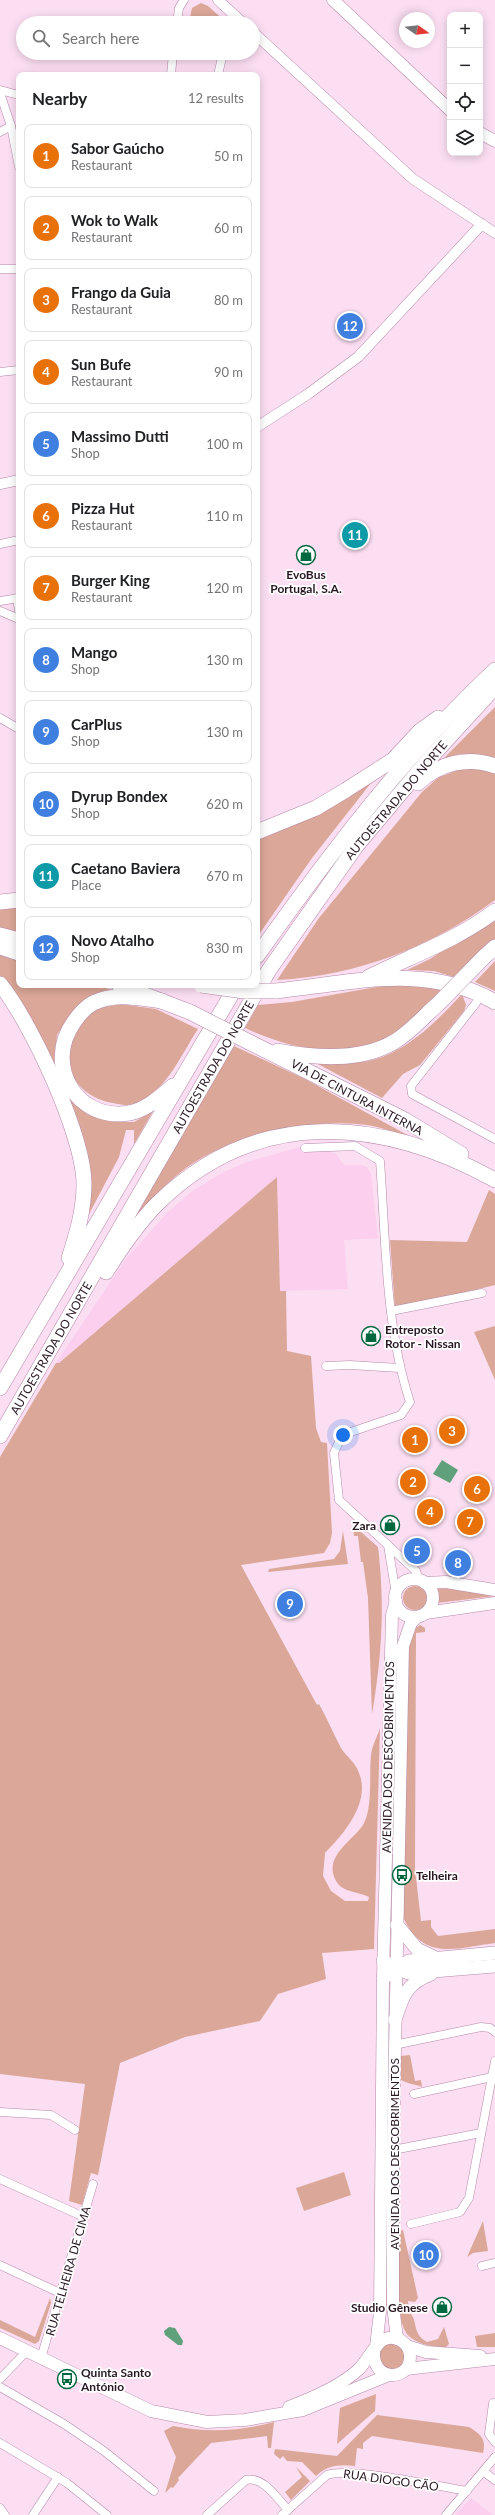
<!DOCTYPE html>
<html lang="en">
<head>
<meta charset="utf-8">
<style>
	body { margin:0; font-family:Lato,sans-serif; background:#f2f2f2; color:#202124 }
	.controls { position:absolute; right:12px; top:12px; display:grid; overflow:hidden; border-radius:8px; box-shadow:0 2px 10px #0003 }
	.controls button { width:36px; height:36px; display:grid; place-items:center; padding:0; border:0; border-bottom:1px solid #e0e0e0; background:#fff; color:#202124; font:20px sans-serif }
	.compass { position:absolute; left:399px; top:12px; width:36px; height:36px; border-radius:50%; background:#fff; box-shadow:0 2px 10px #0003; rotate:104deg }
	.you { position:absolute; left:343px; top:1435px; width:14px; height:14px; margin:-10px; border:3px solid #fff; border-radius:50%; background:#1a73e8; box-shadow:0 0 0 6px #1a73e833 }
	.badge { display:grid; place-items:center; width:26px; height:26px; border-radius:50%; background:#00683e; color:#fff; font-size:13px; font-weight:700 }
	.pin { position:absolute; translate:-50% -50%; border:2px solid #fff; box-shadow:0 1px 4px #0006 }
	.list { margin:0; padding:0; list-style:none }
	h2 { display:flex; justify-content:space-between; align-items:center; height:52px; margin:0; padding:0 16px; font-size:17px }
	h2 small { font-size:13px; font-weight:400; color:#757577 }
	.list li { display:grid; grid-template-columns:26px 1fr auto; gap:12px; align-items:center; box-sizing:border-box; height:64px; margin:0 8px 8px; padding:0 8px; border:1px solid #e0e0e0; border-radius:8px }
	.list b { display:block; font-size:15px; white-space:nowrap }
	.list p { margin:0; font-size:13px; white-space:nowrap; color:#757577 }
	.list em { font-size:13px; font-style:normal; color:#757577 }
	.icon { flex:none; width:22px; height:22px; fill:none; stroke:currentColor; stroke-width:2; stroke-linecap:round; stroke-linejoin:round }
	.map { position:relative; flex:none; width:495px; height:2515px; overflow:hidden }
	.search { position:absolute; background:#fff; box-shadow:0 2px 10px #0003; left:16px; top:16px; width:244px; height:44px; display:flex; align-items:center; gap:10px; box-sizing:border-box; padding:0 14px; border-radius:22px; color:#757577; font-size:15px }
	.panel { position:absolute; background:#fff; box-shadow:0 2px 10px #0003; left:16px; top:72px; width:244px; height:916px; border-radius:8px }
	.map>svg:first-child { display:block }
	.built { fill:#fbcfed }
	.green { fill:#dba798 }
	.water { fill:#60a07b }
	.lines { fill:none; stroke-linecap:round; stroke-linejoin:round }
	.minor-casing { stroke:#b588a8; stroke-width:9 }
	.tertiary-casing { stroke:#b588a8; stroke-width:11 }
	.secondary-casing { stroke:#b588a8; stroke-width:13 }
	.primary-casing { stroke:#b588a8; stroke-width:14 }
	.motorway-casing { stroke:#b588a8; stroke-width:16 }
	.minor { stroke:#fff; stroke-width:8 }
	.tertiary { stroke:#fff; stroke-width:10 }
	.secondary { stroke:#fff; stroke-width:12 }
	.primary { stroke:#fff; stroke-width:13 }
	.motorway { stroke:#fff; stroke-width:15 }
	.motorway-bridge-casing { stroke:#b588a8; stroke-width:16; stroke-linecap:butt }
	.motorway-bridge { stroke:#fff; stroke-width:15 }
	.labels { text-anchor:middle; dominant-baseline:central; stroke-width:3.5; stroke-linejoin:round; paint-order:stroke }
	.poi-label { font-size:12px; font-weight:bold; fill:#291824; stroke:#fff; text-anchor:start }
	.street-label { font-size:12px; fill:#291824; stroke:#fff }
</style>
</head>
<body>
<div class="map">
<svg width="495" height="2515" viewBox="0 0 495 2515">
	<rect width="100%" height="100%" fill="#fbdef2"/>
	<!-- built -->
	<g class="built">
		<path d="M300,1147L303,1154L304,1152L328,1151L336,1154L344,1165H362L367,1167L371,1174L378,1238L344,1240L348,1289L280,1291L277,1177L59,1363H56L125,1260L166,1214L192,1191L224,1172L247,1162Z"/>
		<path d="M471,2498L493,2515H455Z"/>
	</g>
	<!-- green -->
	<g class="green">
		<path d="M201,3L208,6L227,23H189L192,8Z"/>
		<path d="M495,707V758L460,754L444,758Z"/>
		<path d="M467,767L495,772V900C432,947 356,976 277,980L319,918L422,792L439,777Z"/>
		<path d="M371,783L312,858L260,933L257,909V838L330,807Z"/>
		<path d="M19,904V933L0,928V907Z"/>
		<path d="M495,917V941L454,977L434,971L407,970L430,959Z"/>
		<path d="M0,955L19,960V985H97L112,990L70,1016L57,1035L54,1069L67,1094L87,1114L118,1122H134L153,1111L134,1144V1130H126L119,1157L88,1216L87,1162L0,977Z"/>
		<path d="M495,961V991L475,982Z"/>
		<path d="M393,984L445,987C429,1002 414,1021 396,1033C352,1064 289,1049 245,1028L258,1005L292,1002Z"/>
		<path d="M462,994L466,1005L464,1011L420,1065L403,1074L382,1098L316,1063C333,1062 351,1064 368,1061C405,1054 438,1020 462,994Z"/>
		<path d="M120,1004L156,1009L198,1029C182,1053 166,1092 137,1103C129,1106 121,1105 113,1103C64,1094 53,1044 91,1013C98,1007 111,1006 120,1004Z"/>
		<path d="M234,1046L305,1079L411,1137C399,1134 386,1129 373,1126C316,1116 233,1134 186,1168C160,1187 140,1214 120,1240Z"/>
		<path d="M277,1177L280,1291H286L287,1351L311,1356L316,1428L321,1442L327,1443L332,1533L330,1543L324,1553L241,1565L317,1705L319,1704C327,1718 333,1733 341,1748C346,1756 356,1763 359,1773C371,1802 344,1834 325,1853L323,1876L331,1891L345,1901H368L369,1897C355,1890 338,1894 333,1873C329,1853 354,1839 363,1825C373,1809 369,1774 371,1755C372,1746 377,1737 380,1728L374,1949L322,1953L326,1979L278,1994L260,2021L185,2037L120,2063L98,2175L91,2173L82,2205L69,2201L85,2084L0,2074V1457L56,1363H59Z"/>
		<path d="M489,1190L495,1194V1285L395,1309L390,1240L467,1242Z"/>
		<path d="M495,1326V1380L474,1332Z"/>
		<path d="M353,1525L378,1547C385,1605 382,1656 372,1714L368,1598L363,1562H361L358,1536H354Z"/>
		<path d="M343,1531L348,1564L268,1572L269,1569L334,1559L340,1551Z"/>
		<path d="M435,1584L495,1593V1596L437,1603L438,1591Z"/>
		<circle cx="415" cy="1598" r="12"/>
		<path d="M420,1625L425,1628V1632L416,1633L415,1869L421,1921L431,1920V1927L438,1936L495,1929V1943C456,1948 423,1962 403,1917L409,1648L414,1629Z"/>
		<path d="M410,2055L415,2081L421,2080L422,2087C415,2084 408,2084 401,2080V2056Z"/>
		<path d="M344,2172L351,2195L304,2211L296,2188Z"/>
		<path d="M483,2221L488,2251L473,2253L467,2257Z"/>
		<path d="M403,2230L418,2298L415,2302L408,2301L409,2312C419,2321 411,2333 427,2342L438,2339L444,2327L449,2344L446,2347C434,2347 420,2345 410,2337C392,2323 399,2254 399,2231Z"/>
		<path d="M50,2298L51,2303L39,2341L35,2344L0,2328V2320L35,2337Z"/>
		<path d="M495,2333V2347H477L475,2336Z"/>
		<circle cx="392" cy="2356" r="13"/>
		<path d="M376,2394L375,2411L337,2444L340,2408Z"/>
		<path d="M377,2415L469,2427C480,2434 487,2439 483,2453L372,2436L363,2443V2449L357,2448L355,2466C340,2464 327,2465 316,2476L302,2462L287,2461L283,2456L280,2459L274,2454L275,2449L337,2456Z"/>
		<path d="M274,2422L271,2448H268L267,2436L211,2443L178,2478L179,2480L173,2488L171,2487L165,2493L176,2457L164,2431L173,2426C208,2433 240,2431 274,2422Z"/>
		<path d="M296,2467L310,2481L291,2500L285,2492L302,2477Z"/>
	</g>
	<!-- water -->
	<g class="water">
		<path d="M442,1460L458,1470L450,1483L433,1474Z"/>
		<path d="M169,2327L175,2328L183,2341L182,2345H178L165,2335L164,2331Z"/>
	</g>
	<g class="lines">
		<!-- minor casing -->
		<g class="minor-casing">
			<g id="minor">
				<path d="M177,23L179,8L184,0"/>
				<path d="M171,75L173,53"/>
				<path d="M218,75L223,53"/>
				<path d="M0,90L19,95"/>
				<path d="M0,93L11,126L19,167"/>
				<path d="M0,132L11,126"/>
				<path d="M0,269H19"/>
				<path d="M0,372L19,370"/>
				<path d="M0,544L19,540"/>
				<path d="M17,598L19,611"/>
				<path d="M0,601L19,598"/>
				<path d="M0,611L19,619"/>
				<path d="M0,718L19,729"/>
				<path d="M476,1003L411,1086L412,1094L495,1139"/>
				<path d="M305,1148L355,1146L380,1161C386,1242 385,1325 410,1402L401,1415L342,1435L334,1453L339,1500L416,1571L419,1580"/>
				<path d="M391,1311L482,1293"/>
				<path d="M326,1366L350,1365L399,1368"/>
				<path d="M388,1545L396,1594"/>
				<path d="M394,2045L481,2027L490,2028L495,2032"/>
				<path d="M414,2094L492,2077"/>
				<path d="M0,2112L51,2115L75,2130"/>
				<path d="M393,2150L481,2133"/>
				<path d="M0,2179L84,2217"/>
				<path d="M411,2224L460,2212L469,2198L495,2061"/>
				<path d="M0,2265L62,2294"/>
				<path d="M482,2266L495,2263"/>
				<path d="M41,2358L93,2184"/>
				<path d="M0,2379L27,2351"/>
				<path d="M0,2387L64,2424L104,2451L154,2491"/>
				<path d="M493,2403L489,2434L495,2442"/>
				<path d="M0,2443L67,2483L107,2515"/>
				<path d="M484,2472L495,2480"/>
				<path d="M0,2508L5,2515"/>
				<path d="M33,2515L58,2477"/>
				<path d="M207,2515L246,2480C263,2476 277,2498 288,2510"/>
				<path d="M282,2515L327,2475C350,2467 438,2486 467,2491"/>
				<path d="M446,2515L495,2457"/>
			</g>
		</g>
		<!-- tertiary casing -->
		<g class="tertiary-casing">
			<g id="tertiary">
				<path d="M218,0L243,23"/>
				<path d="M253,32L413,179L495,233"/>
				<path d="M257,427L308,394L358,357L482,224"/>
				<path d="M0,484L19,480"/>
			</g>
		</g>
		<!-- secondary casing -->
		<g class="secondary-casing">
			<g id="secondary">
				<path d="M333,0L450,110"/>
				<path d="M480,133L495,141"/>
				<circle cx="414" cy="1598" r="19"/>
				<path d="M425,1583L446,1582L495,1590"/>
				<path d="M426,1613L495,1603"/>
				<path d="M0,2338L151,2411L207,2422L245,2420L303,2410L389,2375"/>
				<path d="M397,2339L393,2305V2150L403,1646L411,1623L417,1617"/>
				<path d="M407,2346L426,2352L480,2356"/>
				<path d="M376,2347L380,2312L383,1978L392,1615L396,1601"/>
				<path d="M406,2369L495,2359"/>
				<path d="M289,2407C312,2398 341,2386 359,2369C367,2361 376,2342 385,2339C398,2334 411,2345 410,2358C409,2382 372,2381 374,2352"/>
			</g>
		</g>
		<!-- primary casing -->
		<g class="primary-casing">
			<g id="primary">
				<path d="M397,1925L417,1949L438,1959"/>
				<path d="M383,1961L408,1973L495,1966"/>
				<path d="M383,1978L409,1961L495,1953"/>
				<path d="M395,2020C403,1995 406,1984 431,1974"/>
			</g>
		</g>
		<!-- motorway casing -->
		<g class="motorway-casing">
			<g id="motorway">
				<path d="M418,783C439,763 468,756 495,766"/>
				<path d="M257,832L316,808L346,790L393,760L420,731L438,718"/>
				<path d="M0,902L19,900"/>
				<path d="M0,935L19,940"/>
				<path d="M0,947L19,953"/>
				<path d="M257,956C329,855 404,755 495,670"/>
				<path d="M484,957L495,947"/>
				<path d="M369,977C411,956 457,940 495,911"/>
				<path d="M0,984C31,1022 84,1136 84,1184C84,1210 77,1234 69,1258"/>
				<path d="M119,985L190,1012"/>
				<path d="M276,991C351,983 426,962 495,1002"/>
				<path d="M162,1001C139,998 115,992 93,1003C86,1007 78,1016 74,1022C43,1065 77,1122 129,1113C146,1110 160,1097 173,1086"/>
				<path d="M251,1043L405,1120L461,1154"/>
				<path d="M278,1051C315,1058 360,1062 394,1042C411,1032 424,1016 438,1004"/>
				<path d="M106,1272C121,1248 137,1224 157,1204C256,1106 381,1117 495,1180"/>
				<path d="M0,1388L237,985"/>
				<path d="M0,1436L269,970L357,845L430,758L495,687"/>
			</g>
		</g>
		<!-- minor -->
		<use href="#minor" class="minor"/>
		<!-- tertiary -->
		<use href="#tertiary" class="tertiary"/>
		<!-- secondary -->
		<use href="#secondary" class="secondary"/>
		<!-- primary -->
		<use href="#primary" class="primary"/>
		<!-- motorway -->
		<use href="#motorway" class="motorway"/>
		<!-- motorway-bridge casing -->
		<g class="motorway-bridge-casing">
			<g id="motorway-bridge">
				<path d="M201,985L244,991H276"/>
				<path d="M438,1004L484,957"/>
				<path d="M190,1012L251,1043"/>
			</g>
		</g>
		<!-- motorway-bridge -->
		<use href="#motorway-bridge" class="motorway-bridge"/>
	</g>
	<!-- icons -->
	<defs>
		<g id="shop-ring" transform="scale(1)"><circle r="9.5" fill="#fff" stroke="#00683e" stroke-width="1.5"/><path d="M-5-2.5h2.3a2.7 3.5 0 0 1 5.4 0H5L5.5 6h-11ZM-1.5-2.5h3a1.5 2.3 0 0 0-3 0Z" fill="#00683e"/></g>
		<g id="bus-ring" transform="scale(1)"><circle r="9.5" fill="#fff" stroke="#00683e" stroke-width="1.5"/><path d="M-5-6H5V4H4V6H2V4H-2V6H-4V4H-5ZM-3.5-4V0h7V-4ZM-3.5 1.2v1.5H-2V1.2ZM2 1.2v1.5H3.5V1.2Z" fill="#00683e"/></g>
	</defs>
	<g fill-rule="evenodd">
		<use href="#shop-ring" x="306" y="555"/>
		<use href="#shop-ring" x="371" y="1336"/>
		<use href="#shop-ring" x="390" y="1525"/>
		<use href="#bus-ring" x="402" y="1875"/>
		<use href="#shop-ring" x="442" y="2307"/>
		<use href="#bus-ring" x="67" y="2379"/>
	</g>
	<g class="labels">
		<!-- poi labels -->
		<g class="poi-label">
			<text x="306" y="574" text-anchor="middle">EvoBus<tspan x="306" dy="14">Portugal, S.A.</tspan></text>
			<text x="385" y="1329">Entreposto<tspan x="385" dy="14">Rotor - Nissan</tspan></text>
			<text x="376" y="1525" text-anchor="end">Zara</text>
			<text x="416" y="1875">Telheira</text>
			<text x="428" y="2307" text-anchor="end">Studio Gênese</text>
			<text x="81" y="2372">Quinta Santo<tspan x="81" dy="14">António</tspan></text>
		</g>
		<!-- street labels -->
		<g class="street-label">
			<text transform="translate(396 800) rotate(-50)">AUTOESTRADA DO NORTE</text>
			<text transform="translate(213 1067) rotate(-60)">AUTOESTRADA DO NORTE</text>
			<text transform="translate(357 1097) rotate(28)">VIA DE CINTURA INTERNA</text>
			<text transform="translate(51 1348) rotate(-60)">AUTOESTRADA DO NORTE</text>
			<text transform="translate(388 1757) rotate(-89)">AVENIDA DOS DESCOBRIMENTOS</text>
			<text transform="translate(394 2154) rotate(-90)">AVENIDA DOS DESCOBRIMENTOS</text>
			<text transform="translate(68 2271) rotate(-74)">RUA TELHEIRA DE CIMA</text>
			<text transform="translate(391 2480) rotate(8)">RUA DIOGO CÃO</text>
		</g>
	</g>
</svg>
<div class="controls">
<button>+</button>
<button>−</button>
<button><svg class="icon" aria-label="locate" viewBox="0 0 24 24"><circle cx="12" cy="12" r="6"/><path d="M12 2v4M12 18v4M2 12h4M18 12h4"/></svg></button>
<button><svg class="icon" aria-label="layers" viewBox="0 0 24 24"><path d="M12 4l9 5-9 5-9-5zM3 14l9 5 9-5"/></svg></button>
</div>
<svg class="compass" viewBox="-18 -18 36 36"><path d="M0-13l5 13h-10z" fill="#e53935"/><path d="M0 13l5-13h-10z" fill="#757577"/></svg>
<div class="you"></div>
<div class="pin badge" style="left:415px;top:1440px;background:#e8710a">1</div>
<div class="pin badge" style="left:413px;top:1482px;background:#e8710a">2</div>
<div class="pin badge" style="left:452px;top:1431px;background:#e8710a">3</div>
<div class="pin badge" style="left:430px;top:1512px;background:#e8710a">4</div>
<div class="pin badge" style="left:417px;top:1551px;background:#3f7fe0">5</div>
<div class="pin badge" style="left:477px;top:1489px;background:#e8710a">6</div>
<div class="pin badge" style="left:470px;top:1522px;background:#e8710a">7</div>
<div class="pin badge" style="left:458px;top:1563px;background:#3f7fe0">8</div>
<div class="pin badge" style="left:290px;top:1604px;background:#3f7fe0">9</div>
<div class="pin badge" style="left:426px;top:2255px;background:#3f7fe0">10</div>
<div class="pin badge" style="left:355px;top:535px;background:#0f9aa8">11</div>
<div class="pin badge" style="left:350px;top:326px;background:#3f7fe0">12</div>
<div class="search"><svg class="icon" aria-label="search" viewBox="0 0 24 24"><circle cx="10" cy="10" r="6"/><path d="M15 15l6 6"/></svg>Search here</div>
<section class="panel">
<h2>Nearby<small>12 results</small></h2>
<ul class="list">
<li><span class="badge" style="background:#e8710a">1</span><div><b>Sabor Gaúcho</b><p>Restaurant</p></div><em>50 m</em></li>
<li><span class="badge" style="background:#e8710a">2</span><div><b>Wok to Walk</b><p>Restaurant</p></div><em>60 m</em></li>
<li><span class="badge" style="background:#e8710a">3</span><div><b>Frango da Guia</b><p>Restaurant</p></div><em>80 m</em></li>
<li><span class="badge" style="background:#e8710a">4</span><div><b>Sun Bufe</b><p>Restaurant</p></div><em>90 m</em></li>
<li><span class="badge" style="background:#3f7fe0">5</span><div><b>Massimo Dutti</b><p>Shop</p></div><em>100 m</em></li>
<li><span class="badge" style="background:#e8710a">6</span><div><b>Pizza Hut</b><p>Restaurant</p></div><em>110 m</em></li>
<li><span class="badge" style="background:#e8710a">7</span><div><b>Burger King</b><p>Restaurant</p></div><em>120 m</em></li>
<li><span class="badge" style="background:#3f7fe0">8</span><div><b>Mango</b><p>Shop</p></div><em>130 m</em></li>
<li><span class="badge" style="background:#3f7fe0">9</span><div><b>CarPlus</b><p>Shop</p></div><em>130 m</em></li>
<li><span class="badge" style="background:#3f7fe0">10</span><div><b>Dyrup Bondex</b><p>Shop</p></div><em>620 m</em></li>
<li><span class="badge" style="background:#0f9aa8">11</span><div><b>Caetano Baviera</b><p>Place</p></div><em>670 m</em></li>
<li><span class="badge" style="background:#3f7fe0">12</span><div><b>Novo Atalho</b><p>Shop</p></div><em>830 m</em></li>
</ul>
</section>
</div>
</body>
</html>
